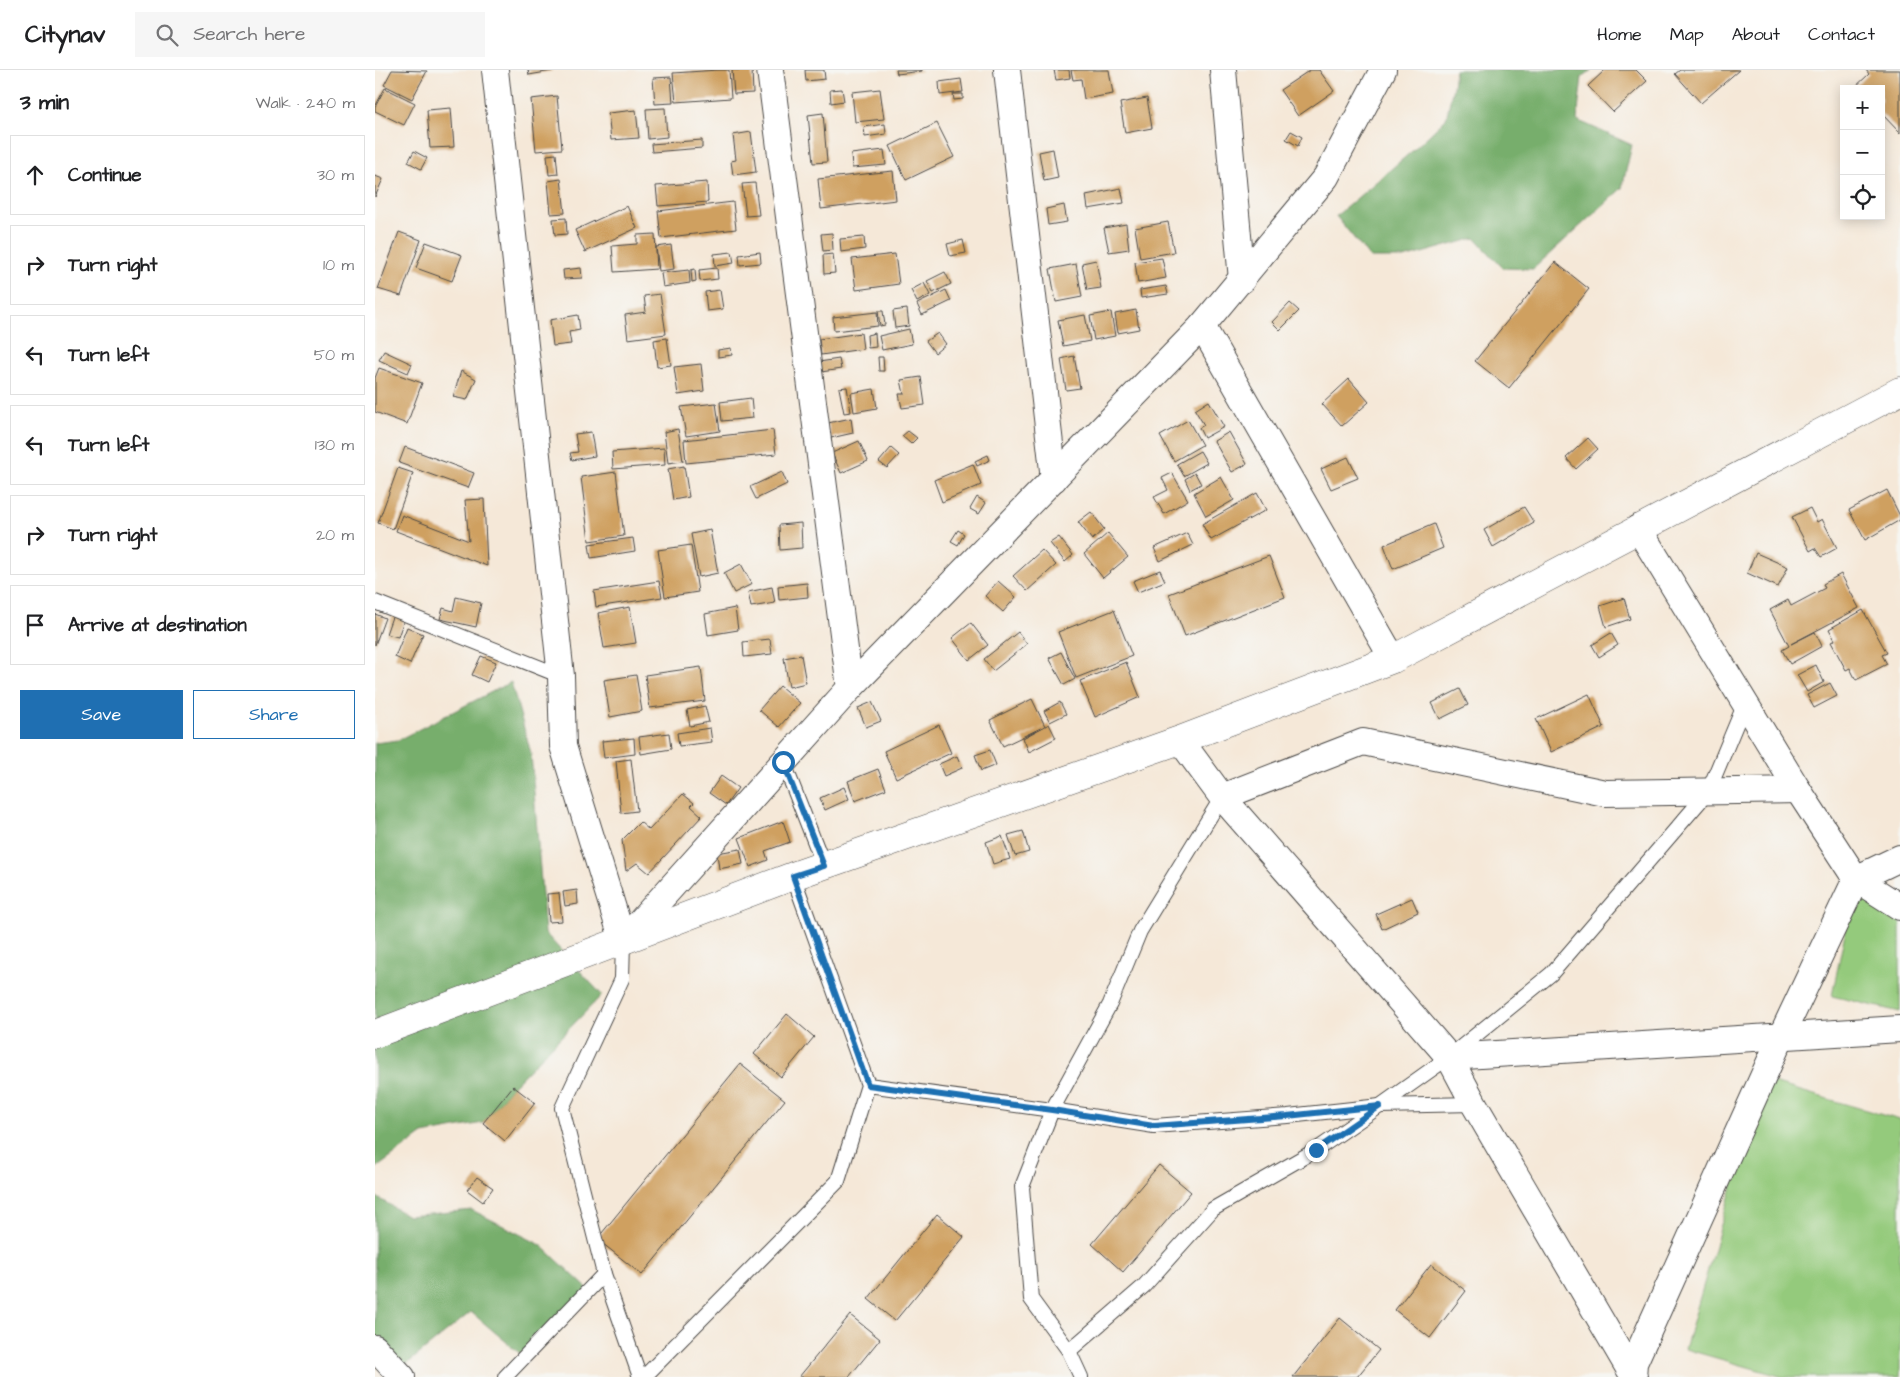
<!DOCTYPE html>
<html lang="en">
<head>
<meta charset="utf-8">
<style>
	body { margin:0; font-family:"Architects Daughter",sans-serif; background:#f6f6f6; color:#202124 }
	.controls { position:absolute; right:15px; top:15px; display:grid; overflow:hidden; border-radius:0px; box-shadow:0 2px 12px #0003 }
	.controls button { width:45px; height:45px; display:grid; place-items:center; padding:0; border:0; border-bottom:1px solid #e0e0e0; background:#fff; color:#202124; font:25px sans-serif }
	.stop { position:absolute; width:15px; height:15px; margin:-11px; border:4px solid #1f6fb2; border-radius:50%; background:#fff }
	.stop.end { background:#1f6fb2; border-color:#fff; box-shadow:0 1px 5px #0008 }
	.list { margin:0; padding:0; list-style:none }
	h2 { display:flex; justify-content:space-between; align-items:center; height:65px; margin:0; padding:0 20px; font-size:21px }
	h2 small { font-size:16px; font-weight:400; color:#757577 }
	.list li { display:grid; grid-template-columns:32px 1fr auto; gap:15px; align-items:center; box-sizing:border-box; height:80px; margin:0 10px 10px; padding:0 10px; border:1px solid #e0e0e0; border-radius:0px }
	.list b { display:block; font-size:19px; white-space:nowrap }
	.list em { font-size:16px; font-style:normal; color:#757577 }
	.actions { display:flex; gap:10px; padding:15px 20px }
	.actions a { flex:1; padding:11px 0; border:1px solid #1f6fb2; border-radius:0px; text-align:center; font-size:18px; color:#1f6fb2 }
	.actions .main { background:#1f6fb2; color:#fff }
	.icon { flex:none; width:28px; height:28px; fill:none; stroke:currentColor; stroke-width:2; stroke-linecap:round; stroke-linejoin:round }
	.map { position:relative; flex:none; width:1525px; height:1307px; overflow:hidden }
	header { display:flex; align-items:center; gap:30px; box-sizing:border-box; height:70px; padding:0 25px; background:#fff; border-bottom:1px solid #e0e0e0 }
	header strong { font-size:24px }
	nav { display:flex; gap:28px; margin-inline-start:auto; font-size:18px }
	.search { width:350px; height:45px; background:#f6f6f6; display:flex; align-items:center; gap:12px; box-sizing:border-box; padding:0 18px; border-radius:0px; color:#757577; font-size:19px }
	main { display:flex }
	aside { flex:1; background:#fff }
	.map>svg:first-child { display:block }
	.green { fill:#94ca7c; stroke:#607a54 }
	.forest { fill:#77ae6c; stroke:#516c4c }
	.building { fill:#cfa061 }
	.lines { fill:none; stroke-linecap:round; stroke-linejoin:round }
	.lane-casing { stroke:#494745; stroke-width:16 }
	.street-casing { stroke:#494745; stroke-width:28 }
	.secondary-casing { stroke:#494745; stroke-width:29 }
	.lane { stroke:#fff; stroke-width:14 }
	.street { stroke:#fff; stroke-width:26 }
	.secondary { stroke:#fff; stroke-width:28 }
	.route { stroke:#1f6fb2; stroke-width:6 }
</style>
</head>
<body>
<header>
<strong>Citynav</strong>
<div class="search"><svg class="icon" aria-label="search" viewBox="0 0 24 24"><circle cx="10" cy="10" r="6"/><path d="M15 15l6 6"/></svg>Search here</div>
<nav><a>Home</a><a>Map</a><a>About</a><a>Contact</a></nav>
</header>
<main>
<aside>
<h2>3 min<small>Walk · 240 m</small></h2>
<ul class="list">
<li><svg class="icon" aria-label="ahead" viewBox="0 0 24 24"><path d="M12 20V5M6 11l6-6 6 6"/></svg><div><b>Continue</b></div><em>30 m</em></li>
<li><svg class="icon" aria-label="right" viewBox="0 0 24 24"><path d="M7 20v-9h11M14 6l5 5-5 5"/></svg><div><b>Turn right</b></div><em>10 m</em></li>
<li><svg class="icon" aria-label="left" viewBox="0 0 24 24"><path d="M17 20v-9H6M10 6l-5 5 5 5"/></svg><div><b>Turn left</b></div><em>50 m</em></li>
<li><svg class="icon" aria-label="left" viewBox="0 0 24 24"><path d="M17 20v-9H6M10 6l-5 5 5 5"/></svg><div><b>Turn left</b></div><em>130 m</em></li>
<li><svg class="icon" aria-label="right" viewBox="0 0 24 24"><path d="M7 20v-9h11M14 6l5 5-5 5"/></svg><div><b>Turn right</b></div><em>20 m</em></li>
<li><svg class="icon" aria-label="arrive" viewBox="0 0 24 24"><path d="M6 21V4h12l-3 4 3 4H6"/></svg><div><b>Arrive at destination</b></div></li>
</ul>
<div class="actions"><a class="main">Save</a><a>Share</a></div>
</aside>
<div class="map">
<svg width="1525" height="1307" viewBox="0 0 1525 1307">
	<rect width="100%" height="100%" fill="#f6f6f2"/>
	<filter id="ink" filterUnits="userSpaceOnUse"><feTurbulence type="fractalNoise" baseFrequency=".02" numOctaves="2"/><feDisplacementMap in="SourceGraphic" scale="10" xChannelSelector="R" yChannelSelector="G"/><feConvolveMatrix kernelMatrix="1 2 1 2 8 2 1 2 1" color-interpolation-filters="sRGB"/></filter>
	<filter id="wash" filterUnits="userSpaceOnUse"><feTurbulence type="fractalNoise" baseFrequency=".0096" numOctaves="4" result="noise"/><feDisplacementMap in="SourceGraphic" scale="20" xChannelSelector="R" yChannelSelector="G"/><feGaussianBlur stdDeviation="1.12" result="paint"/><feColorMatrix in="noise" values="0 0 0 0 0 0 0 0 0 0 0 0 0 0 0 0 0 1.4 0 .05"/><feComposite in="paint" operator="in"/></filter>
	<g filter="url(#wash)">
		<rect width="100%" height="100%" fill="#f5e8d8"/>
		<!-- green -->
		<g class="green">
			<path d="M1481,809L1525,837V942L1457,926Z"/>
			<path d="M1388,1010L1525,1050V1307H1408L1310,1279Z"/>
		</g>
		<!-- forest -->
		<g class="forest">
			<path d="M1080,0H1217L1207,7L1202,50L1257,75L1247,118L1158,199L1128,198L1100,168L1029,188H995L961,146L1036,82L1071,49L1078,17Z"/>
			<path d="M136,612L156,683L170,863L227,925L138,1016L108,1053L48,1064L0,1099V673L23,670Z"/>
			<path d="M0,1126L33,1146L97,1140L166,1175L214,1220L149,1287L96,1242L22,1302L0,1277Z"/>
		</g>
		<g id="blocks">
			<!-- building -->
			<g class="building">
				<path d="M17,0L52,1L37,29L9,15Z"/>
				<path d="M153,0H177V1L154,5Z"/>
				<path d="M343,0H354L356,28L301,32L298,3Z"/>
				<path d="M357,0H377L378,23L359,24Z"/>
				<path d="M430,0H449L450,9L431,11Z"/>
				<path d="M521,0H547V1L522,4Z"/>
				<path d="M679,0H694L695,8L681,10Z"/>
				<path d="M696,0H734L738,24L709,29L706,9L698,10Z"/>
				<path d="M935,0H944L959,21L923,46L905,20Z"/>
				<path d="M1230,0H1261L1272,11L1238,42L1213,16Z"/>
				<path d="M1305,0H1364L1326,33L1300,4Z"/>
				<path d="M1491,0H1525V63L1506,43V19H1478L1494,4Z"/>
				<path d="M296,7L298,33L280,34L278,8Z"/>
				<path d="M586,9L588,22L565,25L564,12Z"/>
				<path d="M10,18L40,33L29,55L0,41V37Z"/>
				<path d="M467,19L469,31L456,33L455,20Z"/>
				<path d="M505,19L509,49L480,52L477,22Z"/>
				<path d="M578,24H588V29L579,30Z"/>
				<path d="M182,26L187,79L161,81L156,29Z"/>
				<path d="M772,28L777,58L750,63L745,33Z"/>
				<path d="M76,38L79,77L55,78L52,40Z"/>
				<path d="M290,38L292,67L273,69L271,39Z"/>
				<path d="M261,40L264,68L236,70L233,43Z"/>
				<path d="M448,43L452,92L438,93L433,45Z"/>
				<path d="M562,53L579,87L531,110L515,76Z"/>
				<path d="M510,54L511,64L490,67L489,57Z"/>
				<path d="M916,61L927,67L923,76L911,69Z"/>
				<path d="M376,62L381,102L358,105L356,91L361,90L358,65Z"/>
				<path d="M327,70V78L277,82L276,74Z"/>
				<path d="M678,79L683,108L669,111L664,82Z"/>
				<path d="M509,80L511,95L477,98L476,84Z"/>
				<path d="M39,81L52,88L46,99L33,92Z"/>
				<path d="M181,84L183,104L174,105L172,85Z"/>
				<path d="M518,101L521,130L446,139L443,109Z"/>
				<path d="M0,106L8,109L0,127Z"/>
				<path d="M186,109L190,143L176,144L173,111Z"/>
				<path d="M332,112L333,132L283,136L281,116Z"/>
				<path d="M380,113L384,145L371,146L367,114Z"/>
				<path d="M746,118L749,133L713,139L711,125Z"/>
				<path d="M358,132L361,159L286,168L283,141Z"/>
				<path d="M689,135L692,152L673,155L671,139Z"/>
				<path d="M252,136L262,158L210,182L200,160Z"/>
				<path d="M191,148L192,164L180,165L178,149Z"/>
				<path d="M793,152L799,182L765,188L760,158Z"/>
				<path d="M751,154L754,179L734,182L729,158Z"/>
				<path d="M24,162L46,170L26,226L3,219Z"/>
				<path d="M457,163L458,180L448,181L446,164Z"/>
				<path d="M280,164L282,199L239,202L237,176L262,174V165Z"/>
				<path d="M489,167L490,179L466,182L465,169Z"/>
				<path d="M588,170L591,183L575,186L572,174Z"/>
				<path d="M51,172L87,185L77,211L41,198Z"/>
				<path d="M296,175L299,199L284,201L281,177Z"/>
				<path d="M357,182L359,193L340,196L339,184Z"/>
				<path d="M385,182L386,193L365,195L364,185Z"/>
				<path d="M458,184L460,203L449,204L448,185Z"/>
				<path d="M520,184L524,214L481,220L477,189Z"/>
				<path d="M787,188L791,208L763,213L760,192Z"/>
				<path d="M721,190L726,218L712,220L707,193Z"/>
				<path d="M1180,192L1214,219L1134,318L1100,291Z"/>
				<path d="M701,194L707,227L681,232L675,199Z"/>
				<path d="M206,198L207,208L189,209L188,200Z"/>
				<path d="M342,198L343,209L325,211L324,200Z"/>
				<path d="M320,199L321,211L317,212L316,200Z"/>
				<path d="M314,200L315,213L288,217L286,203Z"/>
				<path d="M570,202L576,214L558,223L552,211Z"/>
				<path d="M549,213L555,225L542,232L536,220Z"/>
				<path d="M791,216L793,224L766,228L765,220Z"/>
				<path d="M345,220L348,239L332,241L330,222Z"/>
				<path d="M571,220L576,231L547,245L542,234Z"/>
				<path d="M285,224L291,264L253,269L250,245L271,242L269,226Z"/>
				<path d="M915,233L924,241L905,260L897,252Z"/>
				<path d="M532,239L534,256L520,258L518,241Z"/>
				<path d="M761,240L764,259L743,263L740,244Z"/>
				<path d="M503,241H508L510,255L505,256Z"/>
				<path d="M502,242L503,256L459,261L458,247Z"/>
				<path d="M736,242L740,266L719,270L715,246Z"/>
				<path d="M203,245L205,260L194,262L196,274L178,276L175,250Z"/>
				<path d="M710,245L715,271L688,276L683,250Z"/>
				<path d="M534,259L537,274L507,280L504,266Z"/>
				<path d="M486,263L488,279L446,285L444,269Z"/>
				<path d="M500,263L501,277L493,278L492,265Z"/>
				<path d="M563,263L571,274L560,283L551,271Z"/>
				<path d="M292,268L296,295L282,297L279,270Z"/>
				<path d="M356,278L357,285L343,287V280Z"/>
				<path d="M9,281L37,294L33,303L4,290Z"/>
				<path d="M699,286L705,318L691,320L686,289Z"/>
				<path d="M503,287H508L509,301H504Z"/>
				<path d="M464,289L466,299L446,302L444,292Z"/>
				<path d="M326,294L329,321L303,325L299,297Z"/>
				<path d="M4,298L47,313L32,354L0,342V308Z"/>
				<path d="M86,301L101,309L92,330L78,327Z"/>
				<path d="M546,307L550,335L527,338L524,324H529L526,310Z"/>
				<path d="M974,309L994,332L967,356L947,334Z"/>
				<path d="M472,317L476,342L469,343L464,318Z"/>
				<path d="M499,319L502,338L479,342L476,323Z"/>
				<path d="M376,328L378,348L347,351L345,332Z"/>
				<path d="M834,331L849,357L829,368L824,358L829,355L820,340Z"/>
				<path d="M341,333L345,361L311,366L306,337Z"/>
				<path d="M476,348L478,363L456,368L453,353Z"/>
				<path d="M813,350L827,375L799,391L785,366Z"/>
				<path d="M303,359L308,391L293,393L289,362Z"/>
				<path d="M398,360L401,384L311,393L309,370Z"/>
				<path d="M533,361L542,368L536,374L527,366Z"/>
				<path d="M216,362L220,386L197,390L195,383L203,382L200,364Z"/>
				<path d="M854,362L872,394L857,402L839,371Z"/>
				<path d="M1213,368L1223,379L1201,399L1191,388Z"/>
				<path d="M484,371L493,391L466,403L457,383Z"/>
				<path d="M30,377L99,403L93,418L24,393Z"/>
				<path d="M289,378L290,395L238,399L237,382Z"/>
				<path d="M516,378L524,385L512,398L504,392Z"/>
				<path d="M825,381L832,393L809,406L802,394Z"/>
				<path d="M613,385L615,390L602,396L600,391Z"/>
				<path d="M973,387L983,408L956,419L946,399Z"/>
				<path d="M598,394L606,415L567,432L559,410Z"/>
				<path d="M309,396L314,427L298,430L293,399Z"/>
				<path d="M23,398L38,403L18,459L3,453Z"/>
				<path d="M241,402L249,466L214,471L206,407Z"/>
				<path d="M407,402L412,414L381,429L375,417Z"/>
				<path d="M797,403L813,430L789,444L779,427L793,420L787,408Z"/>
				<path d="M820,403L826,414L815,420L810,409Z"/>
				<path d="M846,407L859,430L831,446L819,423Z"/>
				<path d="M1512,420L1525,446V450L1490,470L1474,440Z"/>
				<path d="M882,423L891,440L836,470L827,454Z"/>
				<path d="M602,427L611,433L604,444L595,439Z"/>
				<path d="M109,429L112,496L21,461L27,445L94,471L90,430Z"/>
				<path d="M1149,437L1159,453L1118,477L1109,460Z"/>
				<path d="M1435,438L1442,452L1447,449L1462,478L1446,487L1440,478L1435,481L1417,447Z"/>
				<path d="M716,442L729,459L717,470L703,452Z"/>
				<path d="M426,453L427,478L405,480L404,455Z"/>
				<path d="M1059,454L1068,478L1018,499L1009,475Z"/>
				<path d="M335,460L343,503L324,507L316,464Z"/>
				<path d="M583,460L589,464L583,475L576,471Z"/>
				<path d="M733,463L753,487L728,508L709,484Z"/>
				<path d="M812,463L818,475L785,491L779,478Z"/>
				<path d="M684,467L698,485L690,492L675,473Z"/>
				<path d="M258,468L260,481L216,488L214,474Z"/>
				<path d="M316,475L323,522L290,527L283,480Z"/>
				<path d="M667,480L681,495L652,521L638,506Z"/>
				<path d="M1381,483L1413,497L1403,517L1372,503Z"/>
				<path d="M894,486L910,527L810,566L794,524Z"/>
				<path d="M366,494L377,514L359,523L349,503Z"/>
				<path d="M785,500L790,511L763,522L758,511Z"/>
				<path d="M1466,504L1484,538L1416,574L1440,562L1447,576L1415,594L1407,580L1414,576L1395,540L1413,530L1416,536L1450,518L1448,514Z"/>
				<path d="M284,511L287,527L221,537L219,521Z"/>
				<path d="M623,511L641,527L628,542L610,526Z"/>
				<path d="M432,513L433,527L404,530L403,516Z"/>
				<path d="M397,517L400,533L376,537L373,522Z"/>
				<path d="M81,527L106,533L101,557L65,549L68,538L78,541Z"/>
				<path d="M1249,528L1255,549L1231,557L1225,536Z"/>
				<path d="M255,537L261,573L229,578L223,543Z"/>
				<path d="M360,538L363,560L333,565L330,544Z"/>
				<path d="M739,540L757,586L701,608L683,562Z"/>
				<path d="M1488,540L1512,583L1507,585L1512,594L1481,610L1475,598L1471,600L1456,572L1460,570L1454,559Z"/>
				<path d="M0,544L10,548L0,575Z"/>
				<path d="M18,544L30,547L23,567L11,564Z"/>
				<path d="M596,553L613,575L594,590L577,568Z"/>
				<path d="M32,557L48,564L35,594L20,587Z"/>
				<path d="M643,562L652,574L618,601L609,589Z"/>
				<path d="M1236,563L1243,575L1224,587L1217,575Z"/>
				<path d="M395,569L397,584L369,587L368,572Z"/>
				<path d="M686,582L700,609L689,615L674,588Z"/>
				<path d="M426,585L431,613L414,617L409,588Z"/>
				<path d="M106,586L121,592L112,612L97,605Z"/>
				<path d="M751,592L765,627L720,647L705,611Z"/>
				<path d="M1441,595L1449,612L1432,622L1422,605Z"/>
				<path d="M326,597L330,631L275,638L270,605Z"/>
				<path d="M261,605L267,641L235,647L229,610Z"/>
				<path d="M1455,613L1462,626L1439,638L1432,625Z"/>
				<path d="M405,616L425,633L404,657L384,640Z"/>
				<path d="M1085,619L1093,635L1065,649L1057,633Z"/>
				<path d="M1214,624L1229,657L1176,682L1161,649Z"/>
				<path d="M657,629L670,656L628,676L615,650Z"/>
				<path d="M497,632L506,651L491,657L483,638Z"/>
				<path d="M685,632L691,644L675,652L669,641Z"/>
				<path d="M330,636L334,652L315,656L312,640Z"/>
				<path d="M674,654L681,668L654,682L648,668Z"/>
				<path d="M564,655L576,683L521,708L509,681Z"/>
				<path d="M335,658L337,672L304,676L302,663Z"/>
				<path d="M294,663L296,679L266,684L264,667Z"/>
				<path d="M259,668L260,684L229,688L227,671Z"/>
				<path d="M615,680L621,695L606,701L600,685Z"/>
				<path d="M582,686L587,698L569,706L564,694Z"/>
				<path d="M256,689L262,741L246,743L241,691Z"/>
				<path d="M503,699L511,719L480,731L473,711Z"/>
				<path d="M346,706L363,718L351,735L334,723Z"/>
				<path d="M469,717L474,729L450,740L445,728Z"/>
				<path d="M308,724L319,733L316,736L327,746L274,803L262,793L251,801L247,770L265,752L274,760Z"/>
				<path d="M408,751L415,772L390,781L393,790L375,797L364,768Z"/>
				<path d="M648,761L654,782L640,786L633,765Z"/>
				<path d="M627,766L635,789L618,794L611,772Z"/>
				<path d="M365,779L368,794L344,799L342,783Z"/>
				<path d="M202,820L203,834L190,836L188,822Z"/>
				<path d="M184,823L187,851L174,852L172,824Z"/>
				<path d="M1037,828L1043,842L1007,859L1001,844Z"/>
				<path d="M412,944L439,967L406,1007L379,984Z"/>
				<path d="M365,994L410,1030L267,1205L222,1169Z"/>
				<path d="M138,1016L160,1033L130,1071L108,1053Z"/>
				<path d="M784,1095L816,1122L748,1202L717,1174Z"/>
				<path d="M102,1107L118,1118L108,1132L92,1120Z"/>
				<path d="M562,1144L589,1167L520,1251L493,1229Z"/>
				<path d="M1056,1194L1091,1221L1055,1268L1020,1240Z"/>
				<path d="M475,1245L505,1269L474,1307H424Z"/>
				<path d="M965,1248L1004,1280L982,1307H918Z"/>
			</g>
		</g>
	</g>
	<g filter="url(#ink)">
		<use href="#blocks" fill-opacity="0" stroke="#494745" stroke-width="1"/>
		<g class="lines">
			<!-- lane casing -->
			<g class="lane-casing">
				<g id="lane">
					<path d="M0,532L186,606"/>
					<path d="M408,691L449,796"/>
					<path d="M248,871L247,909L187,1038L229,1204L265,1307"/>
					<path d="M493,1015L677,1040L779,1056L913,1046L1005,1036L1099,1034"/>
					<path d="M694,1281L769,1216L838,1139L941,1080L1005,1036L1074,987L1176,904L1333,722L1370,633"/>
					<path d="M130,1307L229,1204"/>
					<path d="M269,1307L463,1111L493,1015L418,806"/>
					<path d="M706,1307L694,1281L656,1229L647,1117L677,1040L735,934L765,861L847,727"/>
				</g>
			</g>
			<!-- street casing -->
			<g class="street-casing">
				<g id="street">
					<path d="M120,0L186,606L188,676L248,871"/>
					<path d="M395,0L475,618"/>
					<path d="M632,0L679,409"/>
					<path d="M848,0L867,210"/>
					<path d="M827,256L1018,589"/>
					<path d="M1263,458L1423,720L1481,809L1525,837"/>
					<path d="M805,670L847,727L1074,987L1099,1034L1259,1307"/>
					<path d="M847,727L988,672L1230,723L1423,720"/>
					<path d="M248,871L475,618L827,256L951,107L1008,0"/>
					<path d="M1074,987L1525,959"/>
					<path d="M0,1278L27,1307"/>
					<path d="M1258,1307L1259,1293L1406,967L1481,809L1525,788"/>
				</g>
			</g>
			<!-- secondary casing -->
			<g class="secondary-casing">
				<path id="secondary" d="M0,964L418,806L805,670L1018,589L1525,321"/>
			</g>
			<!-- lane -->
			<use href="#lane" class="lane"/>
			<!-- street -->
			<use href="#street" class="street"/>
			<!-- secondary -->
			<use href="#secondary" class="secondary"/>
		</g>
	</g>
	<g class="lines" filter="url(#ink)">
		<!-- route -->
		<path class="route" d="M408,692L449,796L418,806L493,1015L677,1040L779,1056L912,1046L1005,1036L941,1080"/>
	</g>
</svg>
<div class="controls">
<button>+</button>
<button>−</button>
<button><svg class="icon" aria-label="locate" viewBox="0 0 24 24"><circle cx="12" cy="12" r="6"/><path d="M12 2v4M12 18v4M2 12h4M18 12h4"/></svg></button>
</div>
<div class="stop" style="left:408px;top:692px"></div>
<div class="stop end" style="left:941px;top:1080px"></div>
</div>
</main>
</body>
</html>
